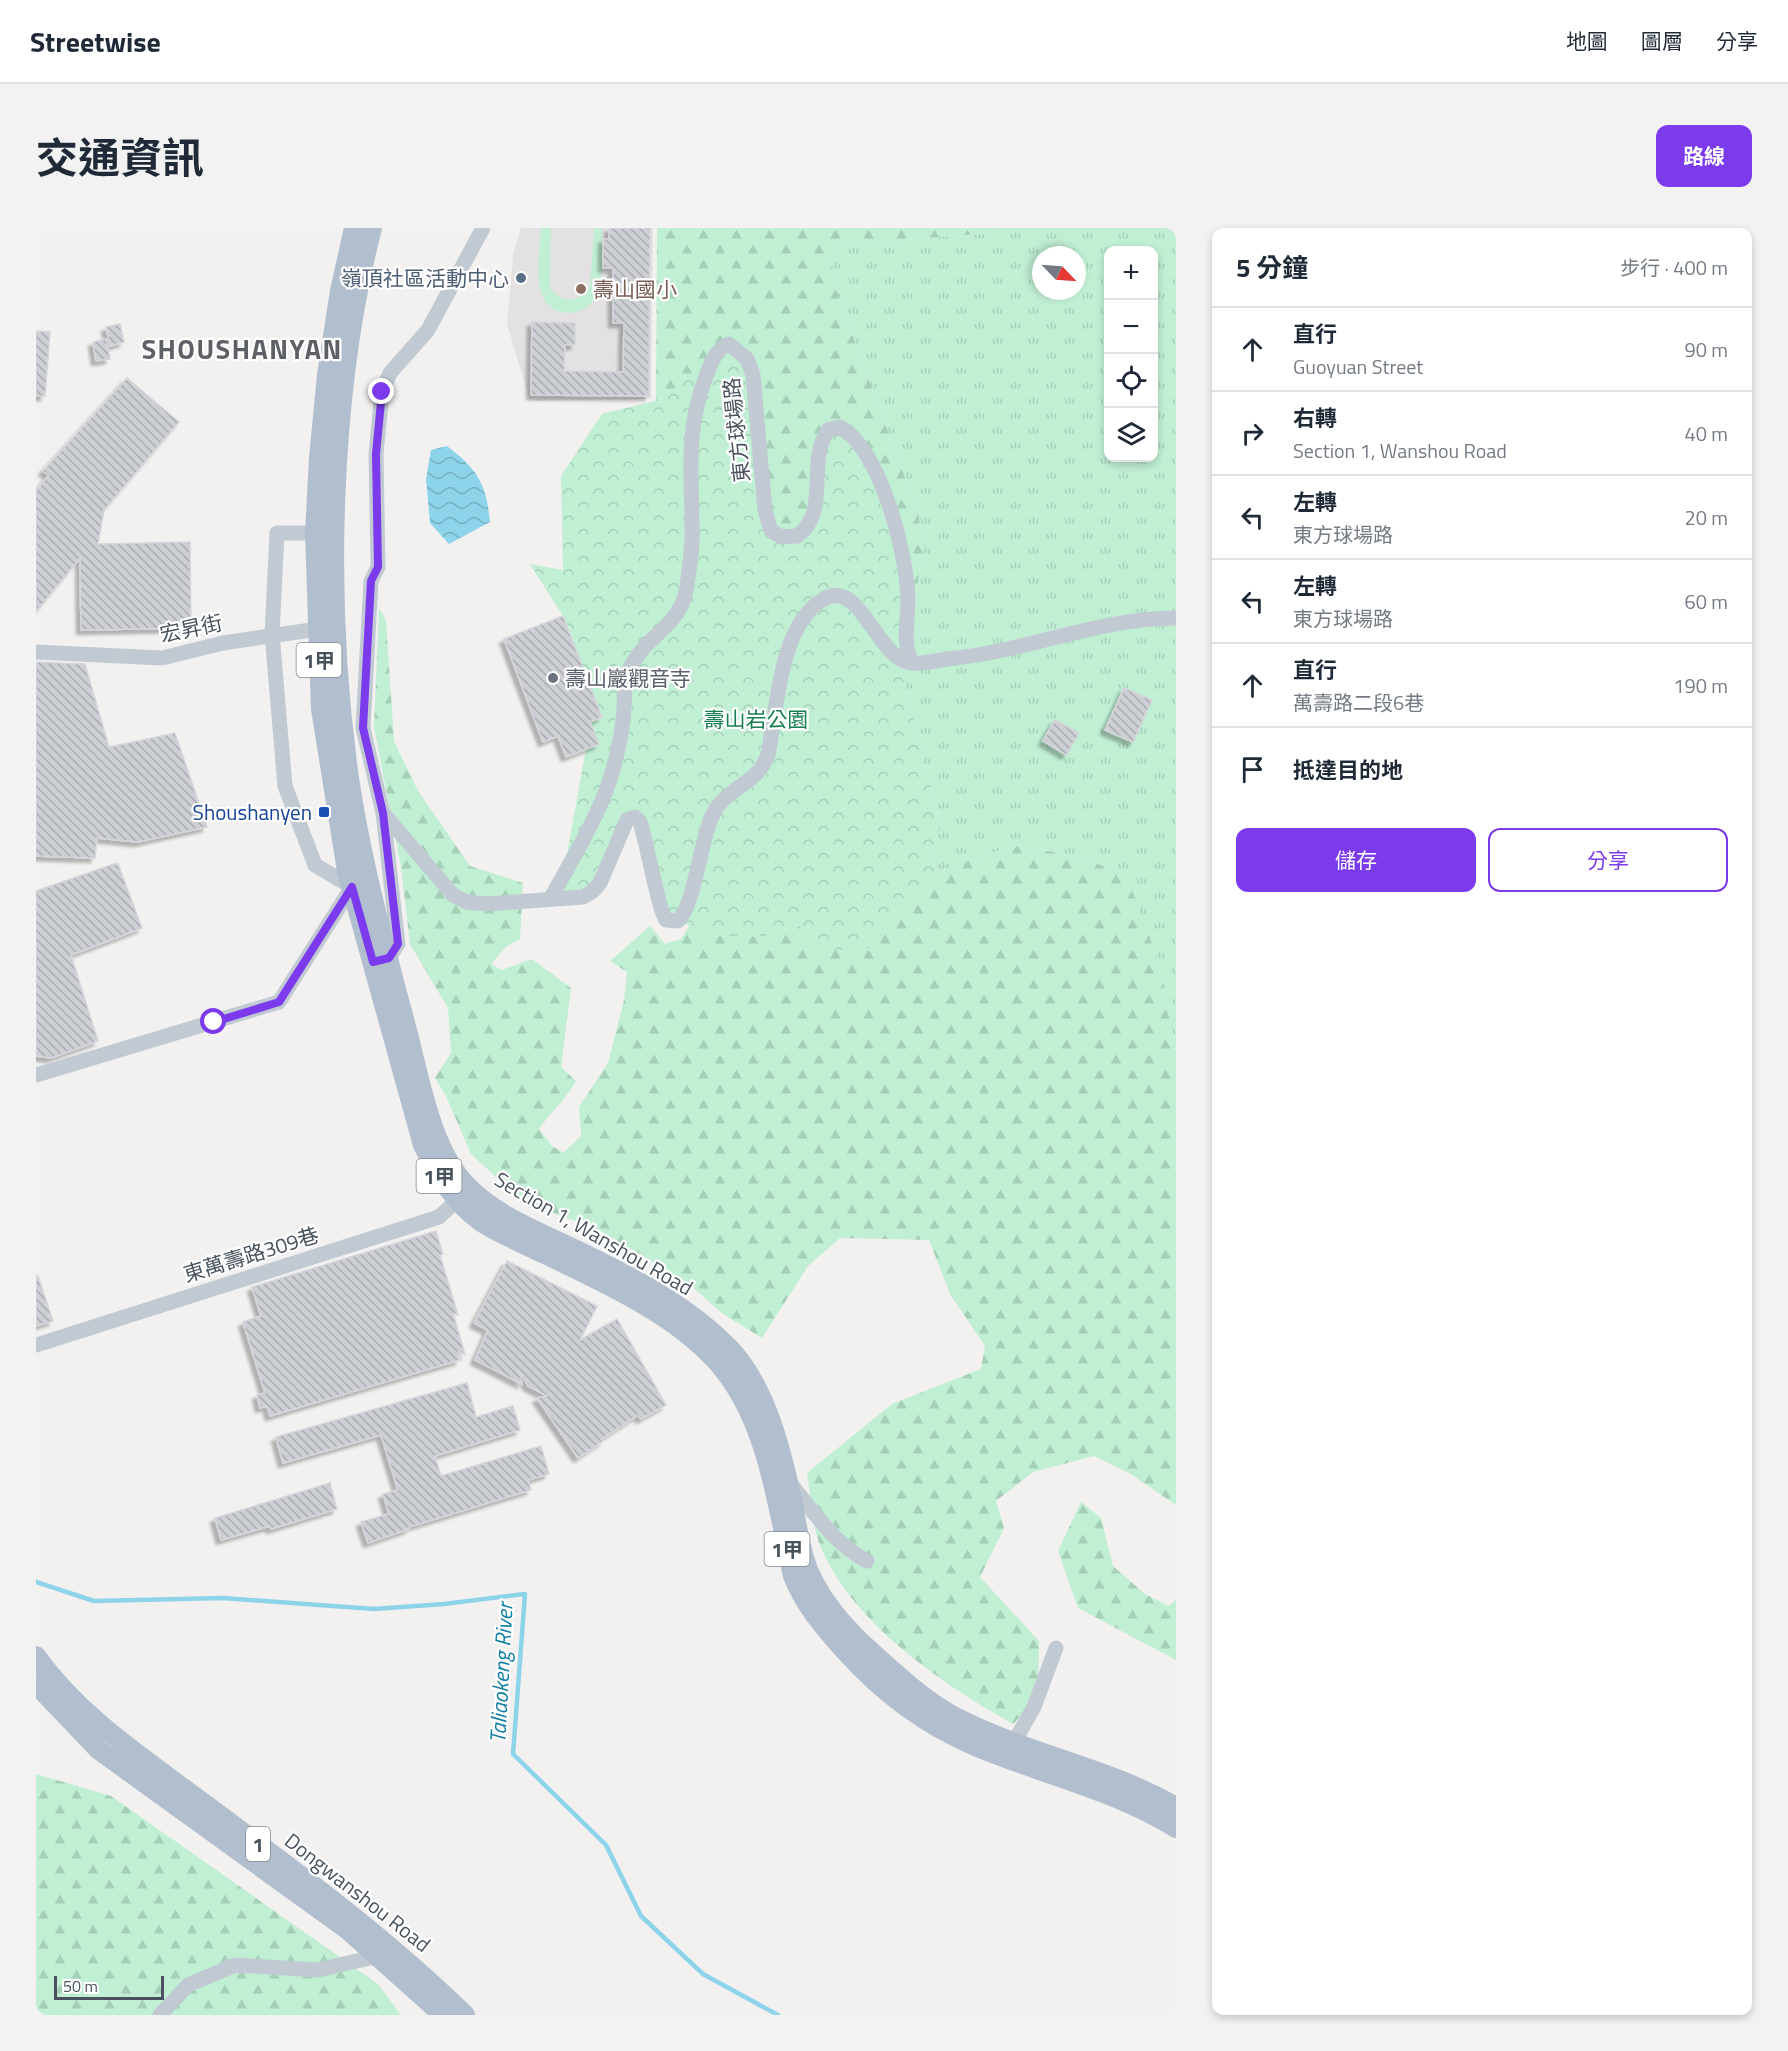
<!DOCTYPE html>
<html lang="zh-TW">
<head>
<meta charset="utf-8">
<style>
	body { margin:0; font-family:"Titillium Web","Noto Sans TC",sans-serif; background:#f2f2f3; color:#1f2937 }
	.controls { position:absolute; right:18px; top:18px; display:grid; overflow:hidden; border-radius:12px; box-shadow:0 3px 9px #0003 }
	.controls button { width:54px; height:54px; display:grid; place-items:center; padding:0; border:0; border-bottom:2px solid #e0e1e3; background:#fff; color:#1f2937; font:30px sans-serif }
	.compass { position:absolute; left:996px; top:18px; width:54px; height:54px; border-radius:50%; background:#fff; box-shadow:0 3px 9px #0003; rotate:115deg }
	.scale { position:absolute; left:18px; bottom:15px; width:110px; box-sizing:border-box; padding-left:6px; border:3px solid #48535e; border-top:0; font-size:16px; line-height:21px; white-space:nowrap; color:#48535e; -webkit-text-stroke:4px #fff; paint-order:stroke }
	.stop { position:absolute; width:18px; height:18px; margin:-14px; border:4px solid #7c3aed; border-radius:50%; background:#fff }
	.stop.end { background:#7c3aed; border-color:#fff; box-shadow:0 2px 6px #0008 }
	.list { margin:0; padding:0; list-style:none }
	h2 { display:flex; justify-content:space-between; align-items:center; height:78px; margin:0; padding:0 24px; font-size:26px }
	h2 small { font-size:20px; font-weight:400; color:#747a83 }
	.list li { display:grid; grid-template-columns:39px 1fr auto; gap:18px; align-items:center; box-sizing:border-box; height:84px; padding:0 24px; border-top:2px solid #e0e1e3 }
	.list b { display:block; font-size:22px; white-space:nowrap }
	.list p { margin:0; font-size:20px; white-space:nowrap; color:#747a83 }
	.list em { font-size:20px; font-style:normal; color:#747a83 }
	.actions { display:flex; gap:12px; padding:18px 24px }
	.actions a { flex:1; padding:14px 0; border:2px solid #7c3aed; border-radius:12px; text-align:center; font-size:21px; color:#7c3aed }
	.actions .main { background:#7c3aed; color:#fff }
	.icon { flex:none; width:33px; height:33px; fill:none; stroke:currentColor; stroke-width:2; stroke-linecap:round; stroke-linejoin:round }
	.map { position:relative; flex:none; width:1140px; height:1787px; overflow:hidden; border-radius:12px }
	header { display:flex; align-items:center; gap:36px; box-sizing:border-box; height:84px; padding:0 30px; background:#fff; border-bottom:2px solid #e0e1e3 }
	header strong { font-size:28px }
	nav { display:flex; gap:33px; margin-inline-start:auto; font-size:21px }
	.intro { display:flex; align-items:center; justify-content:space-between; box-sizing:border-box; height:144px; padding:0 36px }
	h1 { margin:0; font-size:42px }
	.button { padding:15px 27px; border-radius:12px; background:#7c3aed; color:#fff; font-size:21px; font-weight:700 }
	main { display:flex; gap:36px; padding:0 36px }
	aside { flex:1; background:#fff; border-radius:12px; box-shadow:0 3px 9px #0003 }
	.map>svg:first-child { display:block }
	.education { fill:#e3e1e2 }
	.grass { fill:url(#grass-tufts); fill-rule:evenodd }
	.forest { fill:url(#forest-firs) }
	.park { fill:url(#park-crowns) }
	.pitch { fill:#c0efd4 }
	.water { fill:url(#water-waves) }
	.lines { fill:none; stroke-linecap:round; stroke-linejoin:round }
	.stream { stroke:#8dd4eb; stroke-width:4.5 }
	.building { fill:url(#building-back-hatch); stroke:#d4d6db; stroke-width:1.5; filter:url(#shadow) }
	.minor { stroke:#c1cad2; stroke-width:15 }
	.major { stroke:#b0bece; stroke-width:20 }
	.route { stroke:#7c3aed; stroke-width:8 }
	.service-dot { fill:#5c6f8a; stroke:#fff; stroke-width:2 }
	.education-dot { fill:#8d6e63; stroke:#fff; stroke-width:2 }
	.worship-dot { fill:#6b7280; stroke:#fff; stroke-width:2 }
	.transit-dot { fill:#1a4fb4; stroke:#fff; stroke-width:2 }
	.labels { text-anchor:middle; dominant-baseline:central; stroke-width:4.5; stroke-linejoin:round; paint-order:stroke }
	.shield { fill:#fff; stroke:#7f878e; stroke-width:1.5 }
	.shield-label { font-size:20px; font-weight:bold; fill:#48535e }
	.service-label { font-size:21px; fill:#4e5e75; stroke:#fff; text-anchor:end }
	.education-label { font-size:21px; fill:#785e54; stroke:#fff; text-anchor:start }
	.street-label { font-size:21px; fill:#48535e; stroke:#fff }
	.worship-label { font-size:21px; fill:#5b616d; stroke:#fff; text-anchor:start }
	.park-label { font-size:21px; fill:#187f50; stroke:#fff }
	.transit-label { font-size:21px; fill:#164399; stroke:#fff; text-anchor:end }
	.water-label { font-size:22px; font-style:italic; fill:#0e7ea3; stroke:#fff }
	.district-label { font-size:27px; font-weight:bold; letter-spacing:1.5px; fill:#5d6065; stroke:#fff }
</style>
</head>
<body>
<header>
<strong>Streetwise</strong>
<nav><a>地圖</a><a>圖層</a><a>分享</a></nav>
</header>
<div class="intro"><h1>交通資訊</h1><a class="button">路線</a></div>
<main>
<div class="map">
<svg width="1140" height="1787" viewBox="0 0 1140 1787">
	<defs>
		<pattern id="grass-tufts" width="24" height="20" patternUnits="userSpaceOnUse" patternTransform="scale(1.5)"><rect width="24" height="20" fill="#c0efd4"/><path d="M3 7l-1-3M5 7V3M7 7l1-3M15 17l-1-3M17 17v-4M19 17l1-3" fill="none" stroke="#a6cfb8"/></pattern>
		<pattern id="forest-firs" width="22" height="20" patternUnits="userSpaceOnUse" patternTransform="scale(1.5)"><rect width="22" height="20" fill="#c0efd4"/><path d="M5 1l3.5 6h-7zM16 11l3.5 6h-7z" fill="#a6cfb8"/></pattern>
		<pattern id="park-crowns" width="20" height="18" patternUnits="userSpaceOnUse" patternTransform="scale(1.5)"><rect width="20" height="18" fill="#c0efd4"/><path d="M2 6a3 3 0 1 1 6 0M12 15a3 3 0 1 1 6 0" fill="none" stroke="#a6cfb8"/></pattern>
		<pattern id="water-waves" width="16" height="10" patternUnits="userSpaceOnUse" patternTransform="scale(1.5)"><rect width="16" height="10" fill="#8dd4eb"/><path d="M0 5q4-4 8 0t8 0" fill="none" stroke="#75afc2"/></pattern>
		<pattern id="building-back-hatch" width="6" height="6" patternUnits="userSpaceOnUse" patternTransform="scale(1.5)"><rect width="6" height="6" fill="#cdcfd5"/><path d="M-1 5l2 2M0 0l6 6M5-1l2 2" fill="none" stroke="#a8abb0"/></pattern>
		<filter id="shadow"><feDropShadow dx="-4.5" dy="4.5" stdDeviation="1.5" flood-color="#0004"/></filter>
	</defs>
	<rect width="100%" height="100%" fill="#f3f0f0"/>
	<!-- education -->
	<path class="education" d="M485,0H617L615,171L494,173L471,96L477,27Z"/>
	<!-- grass -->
	<path class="grass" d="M957,0H1140V822L1119,724L1075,640L1019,624L976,618L903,643L896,622L904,599L869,454L886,323L883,288L805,76L794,30L804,17L955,5ZM1072,22H1118V230H1072ZM1005,27H1041V63H1005Z"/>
	<!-- forest -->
	<g class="forest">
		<path d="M621,0H957L955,5L804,17L794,30L805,76L883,288L886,323L869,454L904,600L896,622L903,643L976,618L1019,624L1075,640L1096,662L1119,724L1140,822V1277L1093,1245L1058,1228L997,1244L960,1273L968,1300L944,1349L1003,1413C1003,1448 1003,1472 977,1496C907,1456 820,1398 786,1322C776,1300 775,1269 771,1245L856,1176L945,1141L949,1118L914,1066L893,1012L804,1010L772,1038L726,1110L687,1086L652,1055L560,1000L488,975L435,926L410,868L399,850L415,825L412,780L374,716L365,639L338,499L343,380L350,392L358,513L382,563L434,638L487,655L484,711L471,718L455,736L466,742L496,731L535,760L525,839L540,853C530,871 515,884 503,901L516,918L527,925L545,908L543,879L572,835L588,772L591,744L574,733L614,698L629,716L645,711L659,689L566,186L620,173Z"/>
		<path d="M1045,1274L1065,1290L1077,1338L1109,1366L1133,1378L1140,1372V1432L1042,1380L1022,1323Z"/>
		<path d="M0,1546L75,1568L342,1756L365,1787H0Z"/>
	</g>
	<!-- park -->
	<path class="park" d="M683,122L711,131L735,303L769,302L788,207L811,203L851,275L876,435L869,454L904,600L896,622L903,643L833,720C804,721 779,729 763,698C736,711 701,711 671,705C659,702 648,692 636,694L599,589L564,655L523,670L550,521L562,516L554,494L566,489L527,388L494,336L527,342L525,248L566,186L620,173L675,136Z"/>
	<!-- pitch -->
	<path class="pitch" d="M505,0H515L514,60C525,76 544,76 554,58L558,0H566C566,18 568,55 560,69C555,78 544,85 533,85C491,84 504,27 505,0Z"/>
	<!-- water -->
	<path class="water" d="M411,218C442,242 450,255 454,294L413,316L394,295L390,251L395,222Z"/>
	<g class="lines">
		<!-- stream -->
		<path class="stream" d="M0,1354L58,1373L187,1370L338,1381L408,1376L489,1366L477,1526L570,1617L605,1688L667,1746L742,1787"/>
	</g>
	<!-- building -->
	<g class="building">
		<path d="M573,0H614L613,168L495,167L496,94L539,95V117H529L528,143L587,144L588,95H577V40H567V11H573Z"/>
		<path d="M84,96L88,114L74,118L70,99Z"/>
		<path d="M0,103L14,104L9,168H0Z"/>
		<path d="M70,111L74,131L60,133L57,114Z"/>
		<path d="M91,150L143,194L68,282L62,316L154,314L155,400L45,402L44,330L0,384V263L13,247L7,243Z"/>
		<path d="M527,388L566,489L554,494L563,516L530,529L522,508L507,514L468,411Z"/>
		<path d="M0,434L49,436L73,519L139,505L171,599L102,614L61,610L59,630L0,628Z"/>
		<path d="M1088,460L1116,472L1097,514L1069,502Z"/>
		<path d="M1019,492L1043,505L1030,527L1007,513Z"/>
		<path d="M78,636H82L106,700L35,727L62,813L15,830L0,828V663Z"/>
		<path d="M400,1003L407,1026L404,1027L422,1087L417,1085L429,1127L422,1124L424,1132L234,1188L231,1178L224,1180L221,1167L229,1165L207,1094L225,1088L216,1059Z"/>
		<path d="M471,1033L561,1078L544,1112L581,1091L630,1177L605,1191L602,1187L565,1211L567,1213L542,1230L501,1170L511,1168L492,1158L483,1142L486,1156L439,1132L452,1102L438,1095Z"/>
		<path d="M0,1048H2L17,1093L0,1098Z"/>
		<path d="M431,1155L440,1189L477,1178L484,1202L399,1228L405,1248L505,1218L513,1246L492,1252L495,1262L373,1299V1301L332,1315L325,1294L353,1286L347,1266L362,1262L345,1207L247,1235L240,1209Z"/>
		<path d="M294,1255L301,1281L235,1301L234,1298L185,1312L179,1290Z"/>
	</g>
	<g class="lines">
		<!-- minor -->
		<g class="minor">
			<path d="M279,305H241L236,406L249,558L279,637L316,659"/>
			<path d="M0,424L126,430L187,415L282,401"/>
			<path d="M347,585L417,667L431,674L451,676L547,669L556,664L564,655L591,592L599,589L604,594C610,611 623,684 630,692L642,693C659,676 664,614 676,588C685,567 708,559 723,543C727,539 729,532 732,527C741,482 743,399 786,372C824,347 841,432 875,435C887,436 900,433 911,431C989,424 1062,390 1140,390"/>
			<path d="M515,670C538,627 565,586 578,538C583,519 587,500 588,480C589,465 588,449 596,436C615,402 648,399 652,351C654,335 657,318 656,301C656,244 649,204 670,148C675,136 679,121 693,116L711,131L717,147L729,282L735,303L746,309L761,308C795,284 770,234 792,202L804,199C845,221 871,327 872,371C872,392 866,415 876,435"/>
			<path d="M346,732L353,730L362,716L347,585L327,500L335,353L342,339L340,226L346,164L354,145L392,102L447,0"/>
			<path d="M0,847L243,774L316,659L322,658"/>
			<path d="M0,1117L403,989L429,965"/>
			<path d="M754,1255C777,1283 798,1316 831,1333"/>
			<path d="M978,1514L998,1479L1020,1420"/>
			<path d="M124,1787L152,1757L199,1737L282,1742L342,1728"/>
		</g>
		<!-- major -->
		<g class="major">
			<path d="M318,0L304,63L291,147L283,230L279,305L285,481L311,643L387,917C401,946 418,974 444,993C464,1006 488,1016 509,1026C568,1055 638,1085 682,1135C732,1192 741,1277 757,1348C769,1378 788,1399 809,1423C844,1462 888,1496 937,1517C1004,1546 1077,1561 1140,1600"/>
			<path d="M336,0C293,166 289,373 312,543C324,628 347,713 369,795C384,848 393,921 433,960C461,988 501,1003 536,1020C592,1047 651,1076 694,1121C731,1160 746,1226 757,1276C761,1298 764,1323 773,1344C788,1378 813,1404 841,1429C865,1450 890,1474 919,1489C990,1526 1071,1539 1140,1579"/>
			<path d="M0,1428C45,1491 113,1534 174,1580C263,1646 350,1710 429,1787"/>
			<path d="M0,1456L63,1522L312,1702L407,1787"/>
		</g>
	</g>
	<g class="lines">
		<!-- route -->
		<path class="route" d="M178,794L243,774L316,659L337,734L353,730L362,716L347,585L327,500L335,353L342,339L340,226L346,164"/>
	</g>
	<!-- markers -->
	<circle class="service-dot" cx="485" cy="50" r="6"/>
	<circle class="education-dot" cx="545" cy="61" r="6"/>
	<circle class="worship-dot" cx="517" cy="450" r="6"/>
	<rect class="transit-dot" x="282" y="578" width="12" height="12" rx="3"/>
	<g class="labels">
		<!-- shield labels -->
		<g class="shield">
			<rect x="260.5" y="415" width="45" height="34" rx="4.5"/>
			<rect x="380.5" y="931" width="45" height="34" rx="4.5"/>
			<rect x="728.5" y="1304" width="45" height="34" rx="4.5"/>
			<rect x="210" y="1599" width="24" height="34" rx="4.5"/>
		</g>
		<g class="shield-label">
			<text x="283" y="432">1甲</text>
			<text x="403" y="948">1甲</text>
			<text x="751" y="1321">1甲</text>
			<text x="222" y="1616">1</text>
		</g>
		<!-- service labels -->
		<g class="service-label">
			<text x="473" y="50">嶺頂社區活動中心</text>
		</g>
		<!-- education labels -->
		<g class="education-label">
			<text x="557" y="61">壽山國小</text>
		</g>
		<!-- street labels -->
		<g class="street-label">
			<text transform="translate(700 202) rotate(-96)">東方球場路</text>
			<text transform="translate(155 400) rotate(-12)">宏昇街</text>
			<text transform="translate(558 1005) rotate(30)">Section 1, Wanshou Road</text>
			<text transform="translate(215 1026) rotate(-17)">東萬壽路309巷</text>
			<text transform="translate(322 1664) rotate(38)">Dongwanshou Road</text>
		</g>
		<!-- worship labels -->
		<g class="worship-label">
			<text x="529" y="450">壽山巖觀音寺</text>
		</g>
		<!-- park labels -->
		<g class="park-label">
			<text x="720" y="491">壽山岩公園</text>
		</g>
		<!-- transit labels -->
		<g class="transit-label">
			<text x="276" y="584">Shoushanyen</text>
		</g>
		<!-- water labels -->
		<g class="water-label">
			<text transform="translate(465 1445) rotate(-87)">Taliaokeng River</text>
		</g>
		<!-- district labels -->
		<g class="district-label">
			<text x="206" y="120">SHOUSHANYAN</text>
		</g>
	</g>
</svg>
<div class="controls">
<button>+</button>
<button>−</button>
<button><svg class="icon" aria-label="locate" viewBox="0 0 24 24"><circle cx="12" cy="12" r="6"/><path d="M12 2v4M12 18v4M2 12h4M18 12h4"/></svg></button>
<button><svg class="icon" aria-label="layers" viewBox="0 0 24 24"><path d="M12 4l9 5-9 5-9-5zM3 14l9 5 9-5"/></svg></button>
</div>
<svg class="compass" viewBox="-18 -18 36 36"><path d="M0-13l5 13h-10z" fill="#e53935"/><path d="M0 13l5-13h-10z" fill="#747a83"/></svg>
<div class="scale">50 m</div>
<div class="stop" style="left:178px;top:794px"></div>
<div class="stop end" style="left:346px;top:164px"></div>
</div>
<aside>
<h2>5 分鐘<small>步行 · 400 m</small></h2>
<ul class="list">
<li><svg class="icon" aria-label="ahead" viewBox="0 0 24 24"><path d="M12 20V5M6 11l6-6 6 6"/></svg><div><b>直行</b><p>Guoyuan Street</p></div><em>90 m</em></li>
<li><svg class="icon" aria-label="right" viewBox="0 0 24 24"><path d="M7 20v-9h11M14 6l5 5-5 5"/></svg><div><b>右轉</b><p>Section 1, Wanshou Road</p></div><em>40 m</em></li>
<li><svg class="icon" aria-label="left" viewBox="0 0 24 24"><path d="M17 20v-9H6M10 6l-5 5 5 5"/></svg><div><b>左轉</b><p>東方球場路</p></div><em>20 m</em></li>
<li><svg class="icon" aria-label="left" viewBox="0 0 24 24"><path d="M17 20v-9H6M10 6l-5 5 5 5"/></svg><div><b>左轉</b><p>東方球場路</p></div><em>60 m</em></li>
<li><svg class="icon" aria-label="ahead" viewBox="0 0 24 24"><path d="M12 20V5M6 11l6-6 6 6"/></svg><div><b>直行</b><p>萬壽路二段6巷</p></div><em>190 m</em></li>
<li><svg class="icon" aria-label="arrive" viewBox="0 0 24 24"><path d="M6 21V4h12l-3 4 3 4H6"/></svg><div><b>抵達目的地</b></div></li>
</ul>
<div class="actions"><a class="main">儲存</a><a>分享</a></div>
</aside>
</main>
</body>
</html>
